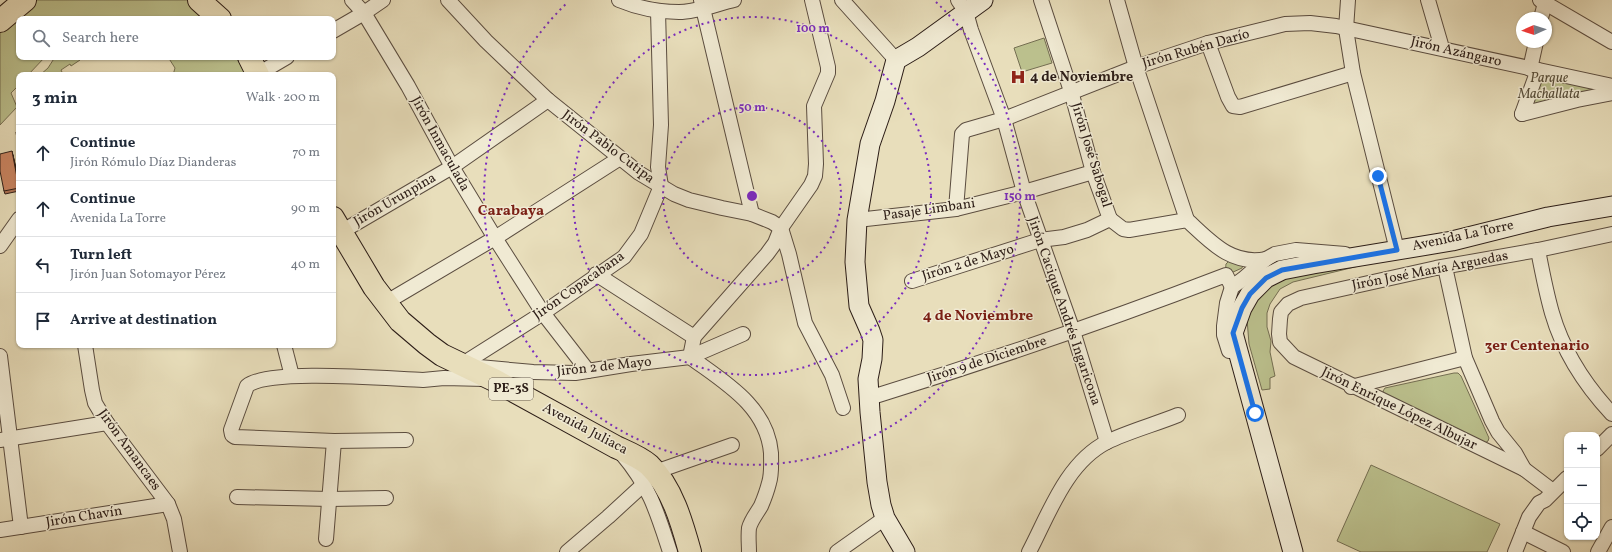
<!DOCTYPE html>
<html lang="en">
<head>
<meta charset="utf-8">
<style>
	body { margin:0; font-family:Vollkorn,serif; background:#f2f2f3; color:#1f2937 }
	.controls { position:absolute; right:12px; bottom:12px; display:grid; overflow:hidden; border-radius:8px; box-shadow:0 1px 3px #0004 }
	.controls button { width:36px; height:36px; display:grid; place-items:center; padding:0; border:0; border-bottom:1px solid #e0e1e3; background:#fff; color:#1f2937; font:20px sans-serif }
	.compass { position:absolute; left:1516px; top:12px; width:36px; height:36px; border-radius:50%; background:#fff; box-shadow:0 1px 3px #0004; rotate:267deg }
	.stop { position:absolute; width:12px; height:12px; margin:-9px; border:3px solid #1a73e8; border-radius:50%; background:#fff }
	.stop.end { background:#1a73e8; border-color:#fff; box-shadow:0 1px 4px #0008 }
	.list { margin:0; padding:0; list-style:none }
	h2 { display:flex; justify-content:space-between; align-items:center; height:52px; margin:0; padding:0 16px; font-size:17px }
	h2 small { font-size:13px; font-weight:400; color:#747a83 }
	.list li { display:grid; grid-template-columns:26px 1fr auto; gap:12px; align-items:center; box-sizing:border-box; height:56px; padding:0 16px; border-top:1px solid #e0e1e3 }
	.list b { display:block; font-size:15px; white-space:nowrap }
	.list p { margin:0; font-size:13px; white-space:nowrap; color:#747a83 }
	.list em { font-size:13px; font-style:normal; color:#747a83 }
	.icon { flex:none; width:22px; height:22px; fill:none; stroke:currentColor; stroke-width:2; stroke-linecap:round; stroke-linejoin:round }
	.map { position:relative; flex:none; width:1612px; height:552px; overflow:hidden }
	.search { position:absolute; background:#fff; box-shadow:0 1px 3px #0004; left:16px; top:16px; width:320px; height:44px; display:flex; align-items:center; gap:10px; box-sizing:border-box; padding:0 14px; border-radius:8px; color:#747a83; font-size:15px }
	.panel { position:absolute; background:#fff; box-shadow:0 1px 3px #0004; left:16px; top:72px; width:320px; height:276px; border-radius:8px }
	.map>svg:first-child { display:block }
	.green { fill:#bbc08d; stroke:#746e52 }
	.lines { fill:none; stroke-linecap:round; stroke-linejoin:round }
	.street-casing { stroke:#5b4d40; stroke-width:16 }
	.secondary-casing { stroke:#2c1d17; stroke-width:21 }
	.highway-casing { stroke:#2c1d17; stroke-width:24 }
	.street { stroke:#f0ead3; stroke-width:14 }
	.secondary { stroke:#f0ead3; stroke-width:19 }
	.highway { stroke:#e8debb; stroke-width:22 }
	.wall { fill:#af7254; stroke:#2c1d17 }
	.shaded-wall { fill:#8e5d45; stroke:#2c1d17 }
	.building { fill:#cb8562; stroke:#2c1d17 }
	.route { stroke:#1a73e8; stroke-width:5 }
	.ring { fill:none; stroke:#7b2cbf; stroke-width:2; stroke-dasharray:2 4 }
	.labels { text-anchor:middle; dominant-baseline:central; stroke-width:3; stroke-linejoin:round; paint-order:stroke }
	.shield { fill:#f0ead3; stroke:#675a4f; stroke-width:1 }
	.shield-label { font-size:13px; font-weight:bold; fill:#2c1d17 }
	.street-label { font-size:14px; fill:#2c1d17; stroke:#f0ead3 }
	.poi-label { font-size:14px; font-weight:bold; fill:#2c1d17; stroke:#f0ead3; text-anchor:start }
	.park-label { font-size:14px; font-style:italic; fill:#574e3a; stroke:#f0ead3 }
	.neighbourhood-label { font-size:15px; font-weight:bold; fill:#7a1f14; stroke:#f0ead3 }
	.centre { fill:#7b2cbf; stroke:#f0ead3; stroke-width:2 }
	.ring-label { font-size:12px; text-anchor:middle; font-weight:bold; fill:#7b2cbf; stroke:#f0ead3; stroke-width:3; stroke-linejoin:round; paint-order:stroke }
</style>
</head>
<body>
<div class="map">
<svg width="1612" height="552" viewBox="0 0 1612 552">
	<rect width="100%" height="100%" fill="#e8debb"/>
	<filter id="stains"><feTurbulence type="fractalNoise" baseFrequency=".005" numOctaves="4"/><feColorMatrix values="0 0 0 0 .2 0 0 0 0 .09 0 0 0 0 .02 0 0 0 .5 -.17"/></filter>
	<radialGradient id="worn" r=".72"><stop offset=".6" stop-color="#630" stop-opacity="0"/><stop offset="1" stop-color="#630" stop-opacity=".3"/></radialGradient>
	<!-- green -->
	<g class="green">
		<path d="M34,0H190L215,19H19V57H45L28,75H19V85L11,93L17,107L0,125V27Z"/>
		<path d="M1044,38L1052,63L1022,72L1014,48Z"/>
		<path d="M55,57H80V60L71,66L70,64L61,70L62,72L57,75H40L48,68Z"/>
		<path d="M168,57H246L255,75H173L175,68Z"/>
		<path d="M1538,69L1612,87L1529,107Z"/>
		<path d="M1404,255L1293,282L1280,289L1270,304L1267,313V327L1271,341L1270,352L1275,376L1270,378V389L1262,390L1249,344L1247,319L1257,298L1274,280Z"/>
		<path d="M1230,260L1243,265L1242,268L1231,273C1227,270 1225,269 1226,264Z"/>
		<path d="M1454,373H1458L1461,376L1489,438L1488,441L1485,443L1385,395L1383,391L1385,388Z"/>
		<path d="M1371,465L1500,524L1487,552H1361L1337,541Z"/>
	</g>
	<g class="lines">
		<!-- street casing -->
		<g class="street-casing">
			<g id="street">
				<path d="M352,0L364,13L408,86L452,167L495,238L543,313L588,371"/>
				<path d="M448,0L486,41L548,100L639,173L674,194L689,200L722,208L752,214L772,222L781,228L789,254L805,323L832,375L843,408"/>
				<path d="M619,0C638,8 659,12 679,12C696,12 717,4 734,0"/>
				<path d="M701,0L752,214"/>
				<path d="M842,0L896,60"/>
				<path d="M958,0L966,12L971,30L1004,119L1024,192L1073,331L1107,442"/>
				<path d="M1041,0L1071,91L1093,172L1110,219"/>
				<path d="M1117,0L1136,67L1187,220"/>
				<path d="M1348,0L1346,29L1353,73L1397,250"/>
				<path d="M1428,0L1442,48"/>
				<path d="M1540,0L1612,42"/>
				<path d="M1541,18L1545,3"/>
				<path d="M333,31L364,13L383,0"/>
				<path d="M1208,43L1228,97L1233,106L1240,107L1353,73"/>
				<path d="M1530,69L1536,42"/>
				<path d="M258,74L287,57"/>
				<path d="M1522,114L1577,100L1612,93"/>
				<path d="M1522,114L1538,70"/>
				<path d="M956,209L962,134L966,130L1004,119L1136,67L1208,43L1285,24L1310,23L1336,26L1612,86"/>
				<path d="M857,220L956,209L1024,192L1093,172"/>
				<path d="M341,232L452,167L548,100"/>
				<path d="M0,246L19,219"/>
				<path d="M1538,250C1542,271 1546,292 1552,313C1563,351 1585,385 1612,414"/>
				<path d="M1445,267L1465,358L1492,421L1498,432L1515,453L1524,469L1553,491"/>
				<path d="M596,274L694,337"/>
				<path d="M912,281L1040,240L1064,237L1087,230L1110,219L1123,229L1129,230L1187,220C1210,241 1231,266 1266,259"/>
				<path d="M385,303L495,238L620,158"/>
				<path d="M85,345L92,390L95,403L107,423L168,504L174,519L180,552"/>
				<path d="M284,345L292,376"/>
				<path d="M1229,351L1224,335V326L1227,303L1232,287L1243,279L1266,259L1275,254L1296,250L1345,254"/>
				<path d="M0,356L21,527"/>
				<path d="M461,365L543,313L624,257L641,234L661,186L658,167L661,125L658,11"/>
				<path d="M479,367L533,372L575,373L631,364L690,357L743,334"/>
				<path d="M1351,387L1465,358"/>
				<path d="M869,398C989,361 1109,320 1226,275L1232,287"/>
				<path d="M0,440L107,423"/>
				<path d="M406,440L334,441L235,437L232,435L231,430L247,386C268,368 391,379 423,380L444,378L485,379"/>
				<path d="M1597,449L1612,434"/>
				<path d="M622,454C650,487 657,512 670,552"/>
				<path d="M1524,469L1294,357L1280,342L1279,334L1280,319L1281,312L1288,304L1301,298L1436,268L1538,250L1612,234"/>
				<path d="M655,472L732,445"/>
				<path d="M237,497L330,499L386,498"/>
				<path d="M0,530L168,504"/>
				<path d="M1523,532L1563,552"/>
				<path d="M326,539L334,441"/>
				<path d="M567,552L608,517L644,484"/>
				<path d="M749,552C749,544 748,536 749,528C751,520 757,513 761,506C764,499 767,491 769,483C772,474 771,463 771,453C767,406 724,382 690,357L694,337L767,254L775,243L781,228L811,185L815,176L816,164L814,106L828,73V67L812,0"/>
				<path d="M837,552L885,518"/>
				<path d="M1029,552C1049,514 1066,463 1107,442C1127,432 1156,424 1178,415"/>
				<path d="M1515,552L1529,517L1539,503L1545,500L1567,478"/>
				<path d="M1598,552L1612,527"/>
			</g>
		</g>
		<!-- secondary casing -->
		<g class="secondary-casing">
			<g id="secondary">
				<path d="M905,552L885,518L881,505L877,482L870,412L868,379L872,359L873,340L870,331L859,306L855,262L857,220L870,144L885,101L896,60L918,47L983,0"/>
				<path d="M1293,552L1233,333L1242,308L1250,294L1266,278L1282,270L1313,264L1452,241L1548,217L1612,206"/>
			</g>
		</g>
		<!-- highway casing -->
		<g class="highway-casing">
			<g id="highway">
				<path d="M199,0L220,19"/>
				<path d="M0,21L25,0"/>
				<path d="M249,57L258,75"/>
				<path d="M333,218L374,287L400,321L427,344L442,355L494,380L616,447C627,452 640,457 649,465C672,487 682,523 690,552"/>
			</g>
		</g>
		<!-- street -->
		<use href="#street" class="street"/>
		<!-- secondary -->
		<use href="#secondary" class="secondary"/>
		<!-- highway -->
		<use href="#highway" class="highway"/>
	</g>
	<!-- wall -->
	<path class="wall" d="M13,155L19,182V191L5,194L4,191Z"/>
	<!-- shaded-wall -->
	<path class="shaded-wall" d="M12,151L19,182V185Z"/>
	<!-- building -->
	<g class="building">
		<path d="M16,132H19V146H18Z"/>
		<path d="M12,151L19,188L4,191L0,171V154Z"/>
	</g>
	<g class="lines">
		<!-- route -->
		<path class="route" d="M1255,413L1233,333L1242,308L1250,294L1266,278L1282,270L1397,250L1378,176"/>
	</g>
	<!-- distance rings -->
	<g class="ring">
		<circle cx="752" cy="196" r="89"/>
		<circle cx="752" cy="196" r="179"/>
		<path d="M936 2A268 268 0 1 1 568 2"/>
	</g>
	<!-- icons -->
	<defs>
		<g id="hospital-bare" transform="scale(1.2)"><path d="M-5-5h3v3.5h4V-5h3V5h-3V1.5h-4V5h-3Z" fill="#8f2418" stroke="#f0ead3" stroke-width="2.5" paint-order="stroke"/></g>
	</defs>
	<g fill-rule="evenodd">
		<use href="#hospital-bare" x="1018" y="77"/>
	</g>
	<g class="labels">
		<!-- shield labels -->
		<rect class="shield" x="489" y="378" width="44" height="22" rx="3"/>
		<g class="shield-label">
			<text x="511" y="389">PE-3S</text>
		</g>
		<!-- street labels -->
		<g class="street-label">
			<text transform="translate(1196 49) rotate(-16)">Jirón Rubén Darío</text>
			<text transform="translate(1456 52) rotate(13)">Jirón Azángaro</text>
			<text transform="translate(440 144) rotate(61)">Jirón Inmaculada</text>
			<text transform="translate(608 147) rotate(37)">Jirón Pablo Cutipa</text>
			<text transform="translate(1091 155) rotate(73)">Jirón José Sabogal</text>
			<text transform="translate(395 200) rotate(-30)">Jirón Urunpina</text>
			<text transform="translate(929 210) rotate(-8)">Pasaje Limbani</text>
			<text transform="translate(1463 236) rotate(-12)">Avenida La Torre</text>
			<text transform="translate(968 263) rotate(-17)">Jirón 2 de Mayo</text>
			<text transform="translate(1430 271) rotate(-11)">Jirón José María Arguedas</text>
			<text transform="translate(579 286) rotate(-35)">Jirón Copacabana</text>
			<text transform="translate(1064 311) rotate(71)">Jirón Cacique Andrés Ingaricona</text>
			<text transform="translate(987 360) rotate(-18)">Jirón 9 de Diciembre</text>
			<text transform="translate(604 367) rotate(-6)">Jirón 2 de Mayo</text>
			<text transform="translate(1399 409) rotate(26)">Jirón Enrique López Albujar</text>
			<text transform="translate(585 429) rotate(28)">Avenida Juliaca</text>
			<text transform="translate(129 450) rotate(54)">Jirón Amancaes</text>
			<text transform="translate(84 517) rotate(-9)">Jirón Chavín</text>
		</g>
		<!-- poi labels -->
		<g class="poi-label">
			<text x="1030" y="77">4 de Noviembre</text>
		</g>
		<!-- park labels -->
		<g class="park-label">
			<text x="1549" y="78">Parque<tspan x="1549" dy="16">Machallata</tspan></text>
		</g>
		<!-- neighbourhood labels -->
		<g class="neighbourhood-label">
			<text x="511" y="211">Carabaya</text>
			<text x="978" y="316">4 de Noviembre</text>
			<text x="1537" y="346">3er Centenario</text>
		</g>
	</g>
	<circle cx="752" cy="196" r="6" class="centre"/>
	<g class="ring-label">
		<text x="813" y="32">100 m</text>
		<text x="752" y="111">50 m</text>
		<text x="1020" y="200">150 m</text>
	</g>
	<rect width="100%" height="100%" filter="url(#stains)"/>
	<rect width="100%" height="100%" fill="url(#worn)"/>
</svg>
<div class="controls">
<button>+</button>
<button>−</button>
<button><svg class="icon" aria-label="locate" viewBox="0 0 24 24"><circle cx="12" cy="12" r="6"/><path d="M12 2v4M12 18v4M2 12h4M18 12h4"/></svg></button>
</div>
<svg class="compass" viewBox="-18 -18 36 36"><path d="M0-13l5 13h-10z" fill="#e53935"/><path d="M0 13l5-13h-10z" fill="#747a83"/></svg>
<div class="stop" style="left:1255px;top:413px"></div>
<div class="stop end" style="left:1378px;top:176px"></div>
<div class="search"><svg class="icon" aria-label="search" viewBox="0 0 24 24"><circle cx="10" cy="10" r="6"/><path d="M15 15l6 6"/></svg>Search here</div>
<section class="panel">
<h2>3 min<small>Walk · 200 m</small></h2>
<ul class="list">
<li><svg class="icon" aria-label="ahead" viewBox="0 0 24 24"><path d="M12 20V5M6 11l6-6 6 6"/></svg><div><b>Continue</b><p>Jirón Rómulo Díaz Dianderas</p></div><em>70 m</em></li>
<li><svg class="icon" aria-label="ahead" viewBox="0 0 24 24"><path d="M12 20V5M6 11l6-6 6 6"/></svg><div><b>Continue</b><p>Avenida La Torre</p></div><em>90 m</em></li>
<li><svg class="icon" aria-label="left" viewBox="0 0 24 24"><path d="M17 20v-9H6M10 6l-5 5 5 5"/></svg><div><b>Turn left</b><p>Jirón Juan Sotomayor Pérez</p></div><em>40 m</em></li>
<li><svg class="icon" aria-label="arrive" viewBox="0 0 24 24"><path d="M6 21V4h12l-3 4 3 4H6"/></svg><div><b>Arrive at destination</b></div></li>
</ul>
</section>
</div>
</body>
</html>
